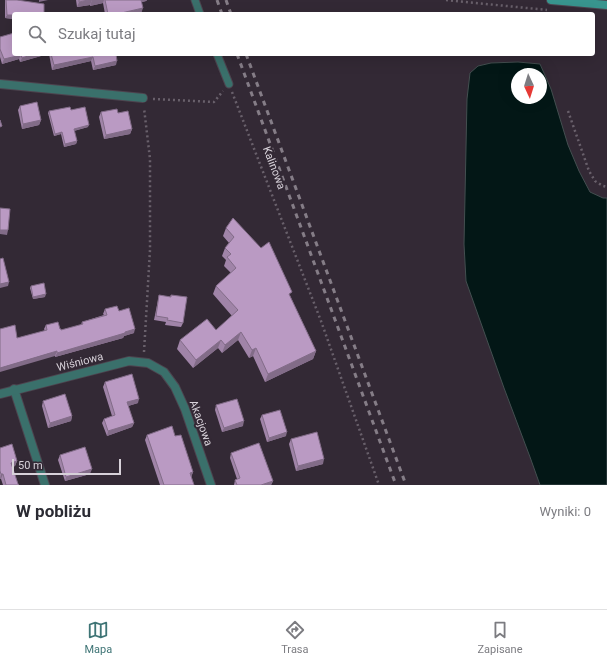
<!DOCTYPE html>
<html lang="pl">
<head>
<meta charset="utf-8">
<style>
	body { margin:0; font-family:Roboto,sans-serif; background:#f2f2f3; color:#2b2b33 }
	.compass { position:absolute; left:511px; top:68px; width:36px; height:36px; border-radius:50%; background:#fff; box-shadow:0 4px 16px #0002; rotate:176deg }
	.scale { position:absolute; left:12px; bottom:10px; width:109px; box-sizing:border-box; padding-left:4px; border:2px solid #d7d1d9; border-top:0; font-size:11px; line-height:14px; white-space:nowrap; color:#d7d1d9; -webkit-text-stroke:3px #332935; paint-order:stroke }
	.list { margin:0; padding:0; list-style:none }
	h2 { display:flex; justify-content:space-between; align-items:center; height:52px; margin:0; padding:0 16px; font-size:17px }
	h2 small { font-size:13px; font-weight:400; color:#7c7c81 }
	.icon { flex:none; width:22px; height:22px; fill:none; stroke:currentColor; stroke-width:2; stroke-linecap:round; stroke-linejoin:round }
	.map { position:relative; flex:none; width:607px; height:485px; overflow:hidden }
	.search { position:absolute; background:#fff; box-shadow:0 4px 16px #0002; left:12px; right:12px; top:12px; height:44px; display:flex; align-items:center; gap:10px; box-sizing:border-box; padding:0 14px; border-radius:4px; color:#7c7c81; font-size:15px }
	.sheet { height:124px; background:#fff }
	nav { display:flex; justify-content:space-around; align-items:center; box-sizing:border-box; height:56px; border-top:1px solid #e1e1e2; background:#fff; font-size:11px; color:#7c7c81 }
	nav a { display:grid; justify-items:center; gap:2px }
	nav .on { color:#3e7475 }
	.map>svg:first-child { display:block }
	.water { fill:#031716; stroke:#434f50; fill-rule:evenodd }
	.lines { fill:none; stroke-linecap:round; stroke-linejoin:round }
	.lane-casing { stroke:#4d444f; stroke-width:9 }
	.street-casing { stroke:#4d444f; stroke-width:10 }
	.secondary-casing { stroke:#4d444f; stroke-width:10 }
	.path { stroke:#69606b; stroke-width:2.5; stroke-dasharray:2 3; stroke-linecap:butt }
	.lane { stroke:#3a706b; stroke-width:7 }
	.street { stroke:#3a706b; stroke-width:8 }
	.secondary { stroke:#38958e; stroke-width:8 }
	.rail { stroke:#857d87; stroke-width:3; stroke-dasharray:5 5; stroke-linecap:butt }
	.wall { fill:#a084a8 }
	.shaded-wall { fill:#826c88 }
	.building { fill:#ba9ac3; stroke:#826c88 }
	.labels { text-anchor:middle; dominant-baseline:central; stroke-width:4; stroke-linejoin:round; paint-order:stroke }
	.street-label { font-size:11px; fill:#d7d1d9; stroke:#332935 }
</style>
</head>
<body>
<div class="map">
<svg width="607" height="485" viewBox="0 0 607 485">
	<rect width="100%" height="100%" fill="#332935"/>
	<!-- water -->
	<path class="water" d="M518,62L540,64L551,89L568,145L579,171L590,192L603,198H607V485H540L530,457L504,388L466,281L464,244L467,99L470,73L478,66L491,63ZM517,74H541V98H517Z"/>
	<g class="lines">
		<!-- lane casing -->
		<g class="lane-casing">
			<g id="lane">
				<path d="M195,0L200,14"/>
				<path d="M217,54L229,84"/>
			</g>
		</g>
		<!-- street casing -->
		<g class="street-casing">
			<g id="street">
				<path d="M0,84L143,98"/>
				<path d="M14,389L45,485"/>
				<path d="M0,394L129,361L148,363L164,372L175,387L185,409L211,485"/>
			</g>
		</g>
		<!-- secondary casing -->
		<g class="secondary-casing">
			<path id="secondary" d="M551,0L607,5"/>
		</g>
		<!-- path -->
		<g class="path">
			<path d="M446,0L547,10"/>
			<path d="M232,92L321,321L379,485"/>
			<path d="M153,99L214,102L223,91"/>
			<path d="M568,111L589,171L595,181L603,186L607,187"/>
			<path d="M144,352L150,250V159L144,108"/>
		</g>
		<!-- lane -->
		<use href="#lane" class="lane"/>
		<!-- street -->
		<use href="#street" class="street"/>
		<!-- secondary -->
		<use href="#secondary" class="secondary"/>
		<!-- rail -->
		<g class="rail">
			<path d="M217,0L222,14"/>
			<path d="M226,0L231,14"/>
			<path d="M237,54L396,485"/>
			<path d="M246,54L406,485"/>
		</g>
	</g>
	<!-- wall -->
	<g class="wall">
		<path d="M5,0H17L14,14V19L5,18Z"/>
		<path d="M76,0H147L146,1L142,2L141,14H105L103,3L90,6V5L77,7Z"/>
		<path d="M0,37L48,54L20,62L19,59L2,64L0,57Z"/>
		<path d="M49,54H116V65L93,70L91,61L52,70Z"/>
		<path d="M20,106L41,120L39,125L22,129L18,110Z"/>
		<path d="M71,110L88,127L74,131L77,141L76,144L64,147L61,134L54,136L48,113L49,111Z"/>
		<path d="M101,112L118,113L132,129L130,134L104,139L99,117Z"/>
		<path d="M226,228L290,296L316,351L313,359L265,382L253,356L249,358L238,340L222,353L218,348L193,368L177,349L180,340L216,330L232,316L213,294L216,286L231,273L224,266L226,260L222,256L225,248L229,243L223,236Z"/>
		<path d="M31,286L45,297L33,299L30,288Z"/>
		<path d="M159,295L170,297L171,295L183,323L181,327L165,325L166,322L154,320Z"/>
		<path d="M105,309L119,311L134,333L124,336L123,338L55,357V356L17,338L45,331L44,329L46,325L61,330L81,325L82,322L104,315L103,314Z"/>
		<path d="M105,382L138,403L128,406L134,423L132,427L107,436L102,423L104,419L112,416L103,387Z"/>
		<path d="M43,401L72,416L71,421L48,428L42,406Z"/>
		<path d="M216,405L243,426L222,432L215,410Z"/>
		<path d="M262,415L286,436L267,442L260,419Z"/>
		<path d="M147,435L175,436L193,472L191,477L194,485H160L145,440Z"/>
		<path d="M291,439L323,464L296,471L289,444Z"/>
		<path d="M0,448L17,461L15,466L12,467L18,484L19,485H3L1,479H0Z"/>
		<path d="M231,453L273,481L271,485H234L235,480L237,479L230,458Z"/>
		<path d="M60,455L90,474L65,481L58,460Z"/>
	</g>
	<!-- shaded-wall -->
	<g class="shaded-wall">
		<path d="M39,0H48L39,2Z"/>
		<path d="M88,0H92L90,5L77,7L79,2Z"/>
		<path d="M92,0H104L103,3L90,6Z"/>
		<path d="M140,0H147L146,1L139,3Z"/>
		<path d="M143,8L141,14H117Z"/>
		<path d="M7,15H14V19L5,18Z"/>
		<path d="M34,54H48L20,62L22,58Z"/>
		<path d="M21,55L19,59L2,64L4,59Z"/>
		<path d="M93,57L91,61L52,70L54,65Z"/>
		<path d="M117,61L116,65L93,70L95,66Z"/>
		<path d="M41,120L39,125L22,129L23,124Z"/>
		<path d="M89,125L88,127L73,131L74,129Z"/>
		<path d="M132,129L130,134L104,139L106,135Z"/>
		<path d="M62,132L61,134L54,136L55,134Z"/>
		<path d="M77,141L76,144L64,147L65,144Z"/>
		<path d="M0,230H8L7,235L0,234Z"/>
		<path d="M9,282L8,286L0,288V284Z"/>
		<path d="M46,294L45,297L33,299V297Z"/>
		<path d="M135,329L134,333L124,336L123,338L55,357L57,353Z"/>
		<path d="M241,332L238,340L222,353L225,345Z"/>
		<path d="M221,340L218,348L193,368L196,360Z"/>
		<path d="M256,348L253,356L249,358L252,350Z"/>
		<path d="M57,351L55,356L0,372V368Z"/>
		<path d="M316,351L313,359L265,382L268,374Z"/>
		<path d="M139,399L138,403L125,407L127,402Z"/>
		<path d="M72,416L71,421L48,428L50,423Z"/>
		<path d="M244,421L243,426L222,432L224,428Z"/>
		<path d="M134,423L132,427L107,436L108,431Z"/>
		<path d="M287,432L286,436L267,442L269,438Z"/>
		<path d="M324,459L323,464L296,471L298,466Z"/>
		<path d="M17,461L15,466L10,468L11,463Z"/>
		<path d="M92,469L90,474L65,481L66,477Z"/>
		<path d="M193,472L191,478L190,473Z"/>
		<path d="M1,474H3L1,479H0Z"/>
		<path d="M273,481L271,485H261Z"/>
	</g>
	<!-- building -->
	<g class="building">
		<path d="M6,0H17L44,4V14H14V15H7Z"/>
		<path d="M79,0H88L79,2Z"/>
		<path d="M105,0H141L143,8L117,14H108Z"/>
		<path d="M14,33V54H34L22,58L21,55L4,59L0,49V37Z"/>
		<path d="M51,54H116L117,61L95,66L93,57L54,65Z"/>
		<path d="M37,102L41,120L23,124L20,106Z"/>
		<path d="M70,107L71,110L85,107L89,125L74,129L77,141L65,144L62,132L55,134L49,111Z"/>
		<path d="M117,109L118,113L128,111L132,129L106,135L101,112Z"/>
		<path d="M0,120L2,126L0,127Z"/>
		<path d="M0,208L10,209L8,230H0Z"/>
		<path d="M233,218L261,248L269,242L292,292L289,294L316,351L268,374L256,348L252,350L241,332L225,345L221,340L196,360L180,340L207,319L216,330L238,310L216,286L236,268L227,257L231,254L225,248L234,237L226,228Z"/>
		<path d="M3,258L9,282L0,284V259Z"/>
		<path d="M44,283L46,294L33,297L31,286Z"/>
		<path d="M159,295L171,297V295L187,297L183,323L167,320L168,318L156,316Z"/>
		<path d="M117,306L119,311L129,308L135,329L125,332V333L57,353V351L0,368V329L15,325L17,338L47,330L46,325L58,322L60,329H61V330L83,324L82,322L107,315L105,309Z"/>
		<path d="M132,374L139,399L127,402L134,423L108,431L104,419L115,415L105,382Z"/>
		<path d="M65,394L72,416L50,423L43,401Z"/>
		<path d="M237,399L244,421L224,428L216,405Z"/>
		<path d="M280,410L287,432L269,438L262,415Z"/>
		<path d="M172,426L175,436L181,435L193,472L190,473L194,485H164L147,435Z"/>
		<path d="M317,432L324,459L298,466L291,439Z"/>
		<path d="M259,443L273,481L261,485H237L235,480L240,478L231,453Z"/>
		<path d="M12,444L17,461L11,463L18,484L19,485H6L3,474H1L0,471V448Z"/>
		<path d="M85,447L92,469L66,477L60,455Z"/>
	</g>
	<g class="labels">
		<!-- street labels -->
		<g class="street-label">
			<text transform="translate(274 168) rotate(69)">Kalinowa</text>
			<text transform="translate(80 362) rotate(-14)">Wiśniowa</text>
			<text transform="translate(201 423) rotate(70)">Akacjowa</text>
		</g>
	</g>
</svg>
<svg class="compass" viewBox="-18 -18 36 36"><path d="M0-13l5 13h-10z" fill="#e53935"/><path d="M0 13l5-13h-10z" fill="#7c7c81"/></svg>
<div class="scale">50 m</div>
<div class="search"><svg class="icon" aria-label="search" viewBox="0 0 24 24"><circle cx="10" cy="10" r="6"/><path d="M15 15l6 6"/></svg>Szukaj tutaj</div>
</div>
<section class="sheet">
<h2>W pobliżu<small>Wyniki: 0</small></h2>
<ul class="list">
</ul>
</section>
<nav>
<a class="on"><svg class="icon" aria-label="map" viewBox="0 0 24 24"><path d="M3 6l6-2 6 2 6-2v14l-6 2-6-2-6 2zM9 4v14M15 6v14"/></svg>Mapa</a>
<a><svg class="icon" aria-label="directions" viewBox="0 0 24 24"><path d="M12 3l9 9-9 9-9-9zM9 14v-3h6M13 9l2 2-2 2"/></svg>Trasa</a>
<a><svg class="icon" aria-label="saved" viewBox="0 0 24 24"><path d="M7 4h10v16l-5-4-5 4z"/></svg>Zapisane</a>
</nav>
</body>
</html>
